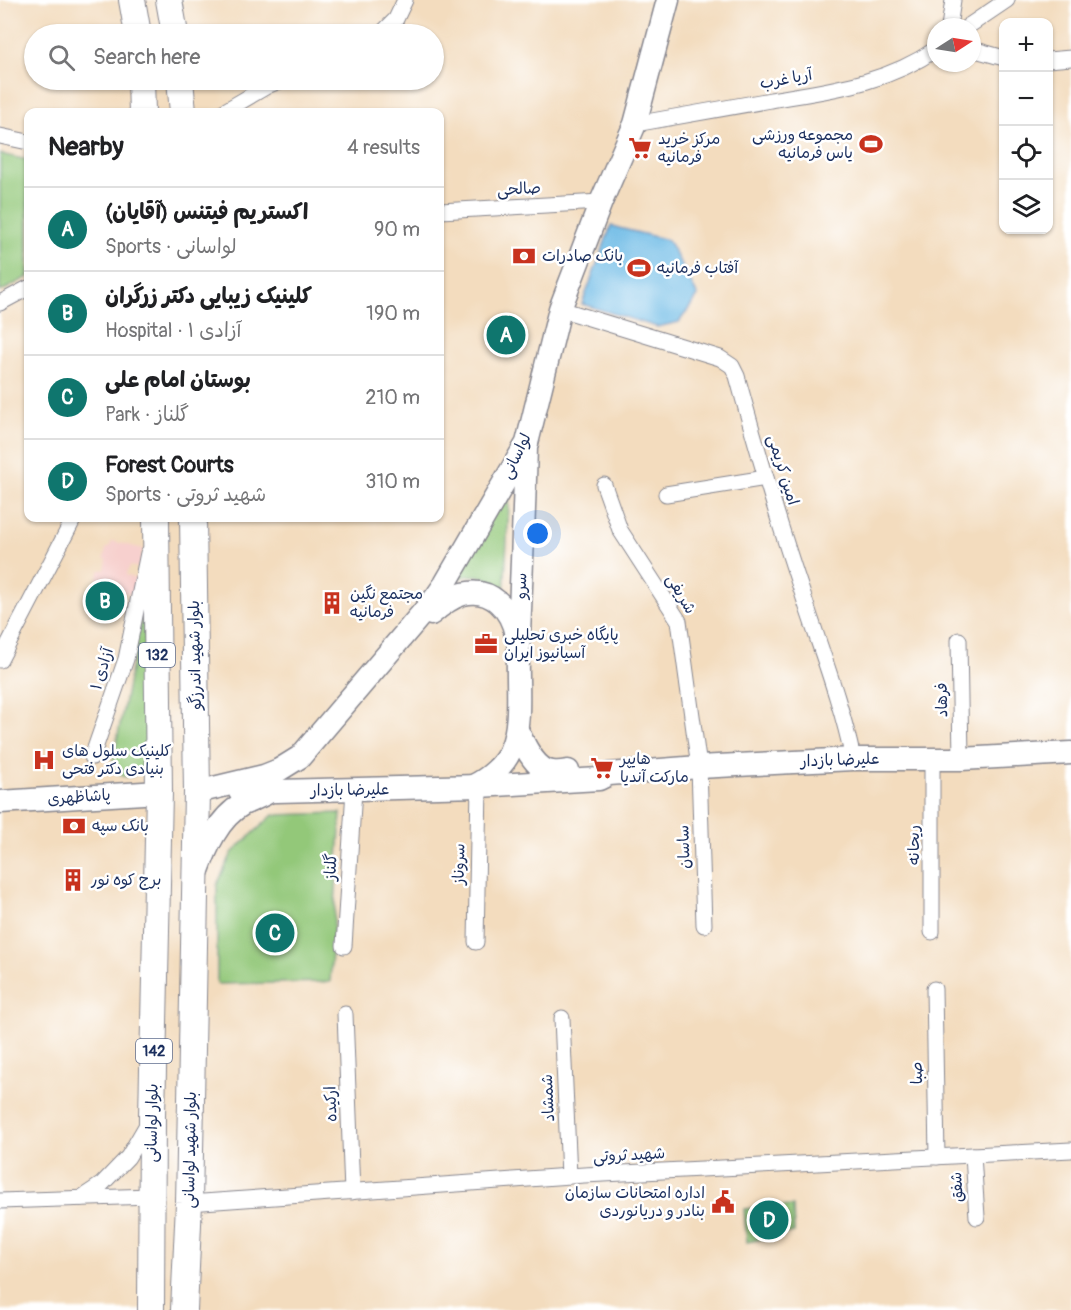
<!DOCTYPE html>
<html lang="en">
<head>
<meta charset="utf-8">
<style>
	body { margin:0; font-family:Pangolin,"Playpen Sans Arabic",sans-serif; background:#f6f6f6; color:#202124 }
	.controls { position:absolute; right:18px; top:18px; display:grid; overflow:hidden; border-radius:12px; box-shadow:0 2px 4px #0004 }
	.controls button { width:54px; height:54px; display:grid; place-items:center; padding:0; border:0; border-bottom:2px solid #e0e0e0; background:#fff; color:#202124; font:30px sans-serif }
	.compass { position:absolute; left:927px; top:18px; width:54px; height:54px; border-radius:50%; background:#fff; box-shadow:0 2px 4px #0004; rotate:78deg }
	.you { position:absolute; left:538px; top:534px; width:21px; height:21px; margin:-15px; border:4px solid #fff; border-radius:50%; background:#1a73e8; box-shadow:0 0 0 9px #1a73e833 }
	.badge { display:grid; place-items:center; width:39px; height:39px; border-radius:50%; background:#0f766e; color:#fff; font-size:20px; font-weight:700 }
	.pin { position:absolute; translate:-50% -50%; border:3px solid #fff; box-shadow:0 2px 6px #0006 }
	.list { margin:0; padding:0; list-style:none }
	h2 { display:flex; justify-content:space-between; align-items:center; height:78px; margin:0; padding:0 24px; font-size:26px }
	h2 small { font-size:20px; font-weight:400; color:#757577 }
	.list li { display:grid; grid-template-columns:39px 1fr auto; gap:18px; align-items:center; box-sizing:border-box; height:84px; padding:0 24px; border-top:2px solid #e0e0e0 }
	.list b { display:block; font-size:22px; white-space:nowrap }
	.list p { margin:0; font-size:20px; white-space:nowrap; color:#757577 }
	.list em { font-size:20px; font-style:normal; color:#757577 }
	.icon { flex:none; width:33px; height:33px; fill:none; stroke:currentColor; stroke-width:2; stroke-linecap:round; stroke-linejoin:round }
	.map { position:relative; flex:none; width:1071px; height:1310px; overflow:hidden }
	.search { position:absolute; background:#fff; box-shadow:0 2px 4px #0004; left:24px; top:24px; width:420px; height:66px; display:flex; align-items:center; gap:15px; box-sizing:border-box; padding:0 21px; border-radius:33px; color:#757577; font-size:22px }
	.panel { position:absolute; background:#fff; box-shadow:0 2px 4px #0004; left:24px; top:108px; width:420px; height:414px; border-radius:12px }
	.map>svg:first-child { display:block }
	.built { fill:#f7d0ce }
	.green { fill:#93c879; stroke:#577c6c; stroke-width:1.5 }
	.water { fill:#6bb9e5; stroke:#4374a2; stroke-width:1.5 }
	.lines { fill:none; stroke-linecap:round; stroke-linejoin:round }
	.street-casing { stroke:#87868e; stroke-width:17 }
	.secondary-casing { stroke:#87868e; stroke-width:25 }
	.primary-casing { stroke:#87868e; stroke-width:28 }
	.street { stroke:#fff; stroke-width:15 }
	.secondary { stroke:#fff; stroke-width:22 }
	.primary { stroke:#fff; stroke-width:26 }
	.labels { text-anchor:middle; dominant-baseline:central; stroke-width:5; stroke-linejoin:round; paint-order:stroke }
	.shield { fill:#fff; stroke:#5f6d8e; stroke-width:1.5 }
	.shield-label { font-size:15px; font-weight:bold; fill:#1b2f5e }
	.street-label { font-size:16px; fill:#1b2f5e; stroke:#fff }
	.poi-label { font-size:16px; fill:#1b2f5e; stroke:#fff; text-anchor:start }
</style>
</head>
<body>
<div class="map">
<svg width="1071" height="1310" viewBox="0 0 1071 1310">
	<rect width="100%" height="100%" fill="#fff"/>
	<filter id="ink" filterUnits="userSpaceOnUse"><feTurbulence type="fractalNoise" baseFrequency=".0167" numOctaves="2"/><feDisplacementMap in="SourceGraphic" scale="12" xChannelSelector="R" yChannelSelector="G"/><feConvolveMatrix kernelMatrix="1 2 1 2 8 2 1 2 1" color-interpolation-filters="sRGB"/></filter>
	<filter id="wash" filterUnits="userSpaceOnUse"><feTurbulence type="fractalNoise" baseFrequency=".008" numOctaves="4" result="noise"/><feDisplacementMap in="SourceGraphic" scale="24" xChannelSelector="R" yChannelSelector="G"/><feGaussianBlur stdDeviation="1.35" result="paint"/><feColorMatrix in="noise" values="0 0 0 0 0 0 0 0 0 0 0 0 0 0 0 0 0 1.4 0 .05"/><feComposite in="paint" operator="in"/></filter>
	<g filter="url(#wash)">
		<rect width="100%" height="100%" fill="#f3dcbe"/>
		<!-- built -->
		<path class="built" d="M112,541L143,549L139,568L130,566L126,575L137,579L133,595L98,587L100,583L96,581L100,570H105L107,559H104L106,548H109Z"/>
		<!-- green -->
		<g class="green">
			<path d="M0,154L28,160V277L0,292Z"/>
			<path d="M511,469L504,594C490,574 473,571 452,581Z"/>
			<path d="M144,603L147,752C146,759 144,765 140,771C133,778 120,780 115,769C113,767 113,762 113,760Z"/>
			<path d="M341,813L330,982L217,984V885L232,853L273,815Z"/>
			<path d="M793,1206L794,1232L747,1242L744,1209Z"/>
		</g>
		<!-- water -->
		<path class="water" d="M611,226L668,240L698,296L679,322L657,327L582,304Z"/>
	</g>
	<g filter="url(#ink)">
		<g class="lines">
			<!-- street casing -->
			<g class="street-casing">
				<g id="street">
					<path d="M949,27L953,0"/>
					<path d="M967,27L1007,0"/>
					<path d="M381,34L396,19L405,0"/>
					<path d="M972,49L1004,58"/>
					<path d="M1048,60L1071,58"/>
					<path d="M223,112L269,85L282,80"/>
					<path d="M635,124C681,116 726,108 771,100C830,90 886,84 936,49"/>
					<path d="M0,136L28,142"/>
					<path d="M440,211L601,202"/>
					<path d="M0,303L28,288"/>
					<path d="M560,309L720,358L732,366L737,376C757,449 778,521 802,592C820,648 841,701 853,759"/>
					<path d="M604,485L620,530L679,621L699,767L704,925"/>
					<path d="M666,494L766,478"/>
					<path d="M959,640L961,759"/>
					<path d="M0,660L74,518"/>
					<path d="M92,757L126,659L148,553"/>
					<path d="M932,932V758"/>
					<path d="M476,942L479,786"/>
					<path d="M344,946L354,790"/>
					<path d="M934,989L937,1157"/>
					<path d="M345,1014L352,1192"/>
					<path d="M562,1018L569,1176"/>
					<path d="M973,1155L977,1217"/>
					<path d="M81,1198L102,1184L128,1157L149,1121"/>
					<path d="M0,1201L151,1196"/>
					<path d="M189,1203L584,1175L1071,1150"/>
				</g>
			</g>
			<!-- secondary casing -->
			<g class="secondary-casing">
				<g id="secondary">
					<path d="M431,614C440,606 451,597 463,594C491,587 511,609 516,635"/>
					<path d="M517,730C524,744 535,771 553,772C558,773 563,772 568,771"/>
					<path d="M473,786C488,779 505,765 511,749C522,724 517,685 518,658C521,588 524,518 526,447"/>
					<path d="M197,792L264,776L279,770L300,757L436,597L445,584L527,443L560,309L601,202L635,124L668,0"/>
					<path d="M240,792L479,786L599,779L609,774L699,767L853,759H961L1071,753"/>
					<path d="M0,802L159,792"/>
					<path d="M197,873C206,848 218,818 243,804C250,801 257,798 265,794"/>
				</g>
			</g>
			<!-- primary casing -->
			<g class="primary-casing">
				<g id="primary">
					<path d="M132,0L138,34"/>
					<path d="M169,0L175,34"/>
					<path d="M141,80L142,112"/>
					<path d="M180,80L183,112"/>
					<path d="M151,1310L152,1116L159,792L156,518"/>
					<path d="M184,1310L189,1203L197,792L193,518"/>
				</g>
			</g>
			<!-- street -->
			<use href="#street" class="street"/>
			<!-- secondary -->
			<use href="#secondary" class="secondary"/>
			<!-- primary -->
			<use href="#primary" class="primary"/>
		</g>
	</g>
	<!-- icons -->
	<defs>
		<g id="stadium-bare" transform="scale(1.8)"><path d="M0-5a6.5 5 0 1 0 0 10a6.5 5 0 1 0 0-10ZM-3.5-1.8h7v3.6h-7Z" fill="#c8321e" stroke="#fff" stroke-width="2.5" paint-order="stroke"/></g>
		<g id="supermarket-bare" transform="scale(1.8)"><path d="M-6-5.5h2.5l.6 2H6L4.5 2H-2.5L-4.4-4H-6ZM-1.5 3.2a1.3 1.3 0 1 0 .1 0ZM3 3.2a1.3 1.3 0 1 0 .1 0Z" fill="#c8321e" stroke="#fff" stroke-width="2.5" paint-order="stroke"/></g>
		<g id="bank-bare" transform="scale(1.8)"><path d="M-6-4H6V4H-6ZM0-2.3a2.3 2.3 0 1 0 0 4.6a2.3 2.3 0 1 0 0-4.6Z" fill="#c8321e" stroke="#fff" stroke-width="2.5" paint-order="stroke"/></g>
		<g id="building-bare" transform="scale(1.8)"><path d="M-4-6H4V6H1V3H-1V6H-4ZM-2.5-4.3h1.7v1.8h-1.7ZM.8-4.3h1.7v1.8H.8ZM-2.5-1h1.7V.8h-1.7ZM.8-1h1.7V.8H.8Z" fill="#c8321e" stroke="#fff" stroke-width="2.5" paint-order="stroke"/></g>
		<g id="office-bare" transform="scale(1.8)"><path d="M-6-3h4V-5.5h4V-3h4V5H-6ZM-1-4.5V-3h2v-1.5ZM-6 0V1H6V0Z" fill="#c8321e" stroke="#fff" stroke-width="2.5" paint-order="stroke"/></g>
		<g id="hospital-bare" transform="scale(1.8)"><path d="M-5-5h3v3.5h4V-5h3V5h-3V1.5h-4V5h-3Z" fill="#c8321e" stroke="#fff" stroke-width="2.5" paint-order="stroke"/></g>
		<g id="civic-bare" transform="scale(1.8)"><path d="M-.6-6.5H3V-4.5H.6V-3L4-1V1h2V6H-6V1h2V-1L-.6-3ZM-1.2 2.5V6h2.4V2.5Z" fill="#c8321e" stroke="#fff" stroke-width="2.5" paint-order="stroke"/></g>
	</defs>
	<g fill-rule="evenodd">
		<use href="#stadium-bare" x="871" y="144"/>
		<use href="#supermarket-bare" x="640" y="148"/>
		<use href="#bank-bare" x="524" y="256"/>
		<use href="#stadium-bare" x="639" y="268"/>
		<use href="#building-bare" x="332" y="603"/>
		<use href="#office-bare" x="486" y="644"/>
		<use href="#hospital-bare" x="44" y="760"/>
		<use href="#supermarket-bare" x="602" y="768"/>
		<use href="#bank-bare" x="74" y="826"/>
		<use href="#building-bare" x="73" y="880"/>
		<use href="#civic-bare" x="723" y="1202"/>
	</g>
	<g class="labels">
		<!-- shield labels -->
		<g class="shield">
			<rect x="139" y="643" width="36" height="24" rx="4.5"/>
			<rect x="136" y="1039" width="36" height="24" rx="4.5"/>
		</g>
		<g class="shield-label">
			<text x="157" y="655">132</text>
			<text x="154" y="1051">142</text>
		</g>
		<!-- street labels -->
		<g class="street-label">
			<text transform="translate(786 79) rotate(-10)">آریا غرب</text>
			<text transform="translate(519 189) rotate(-3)">صالحی</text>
			<text transform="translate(516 456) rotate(-64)">لواسانی</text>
			<text transform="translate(783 470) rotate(73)">امین کریمی</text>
			<text transform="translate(521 586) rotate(-88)">سرو</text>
			<text transform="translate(681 594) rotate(60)">شریفی</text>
			<text transform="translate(195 655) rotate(-91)">بلوار شهید اندرزگو</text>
			<text transform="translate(102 669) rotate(-73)">آزادی ۱</text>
			<text transform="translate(942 700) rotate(-91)">فرهاد</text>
			<text transform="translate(840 760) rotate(-2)">علیرضا بازدار</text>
			<text transform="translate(350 790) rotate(-1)">علیرضا بازدار</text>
			<text transform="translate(79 797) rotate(-4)">پاشاظهری</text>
			<text transform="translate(914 845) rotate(-90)">ریحانه</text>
			<text transform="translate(684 847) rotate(-92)">ساسان</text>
			<text transform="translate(459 864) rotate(-89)">سروناز</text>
			<text transform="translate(331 867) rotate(-87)">گلناز</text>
			<text transform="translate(917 1073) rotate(-91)">صبا</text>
			<text transform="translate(548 1098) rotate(-93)">شمشاد</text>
			<text transform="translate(331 1104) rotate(-92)">ارکیده</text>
			<text transform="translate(152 1123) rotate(-89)">بلوار لواسانی</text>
			<text transform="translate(190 1150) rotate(-89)">بلوار شهید لواسانی</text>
			<text transform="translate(629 1155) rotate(-3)">شهید ثروتی</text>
			<text transform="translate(957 1187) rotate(-93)">شفق</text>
		</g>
		<!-- poi labels -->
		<g class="poi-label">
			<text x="853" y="135" text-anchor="end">مجموعه ورزشی<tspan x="853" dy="18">یاس فرمانیه</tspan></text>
			<text x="658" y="139">مرکز خرید<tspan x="658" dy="18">فرمانیه</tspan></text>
			<text x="542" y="256">بانک صادرات</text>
			<text x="657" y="268">آفتاب فرمانیه</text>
			<text x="350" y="594">مجتمع نگین<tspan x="350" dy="18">فرمانیه</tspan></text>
			<text x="504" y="635">پایگاه خبری تحلیلی<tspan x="504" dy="18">آسیانیوز ایران</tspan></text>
			<text x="62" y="751">کلینیک سلول های<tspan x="62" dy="18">بنیادی دکتر فتحی</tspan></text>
			<text x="620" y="759">هایپر<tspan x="620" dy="18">مارکت آندیا</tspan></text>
			<text x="92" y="826">بانک سپه</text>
			<text x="91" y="880">برج کوه نور</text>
			<text x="705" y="1193" text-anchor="end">اداره امتحانات سازمان<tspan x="705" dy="18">بنادر و دریانوردی</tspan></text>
		</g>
	</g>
</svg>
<div class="controls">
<button>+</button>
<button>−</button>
<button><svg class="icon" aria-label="locate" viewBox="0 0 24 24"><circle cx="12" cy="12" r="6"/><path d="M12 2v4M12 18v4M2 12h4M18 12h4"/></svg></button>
<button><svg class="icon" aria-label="layers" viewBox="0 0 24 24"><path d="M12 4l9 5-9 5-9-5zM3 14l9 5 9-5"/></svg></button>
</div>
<svg class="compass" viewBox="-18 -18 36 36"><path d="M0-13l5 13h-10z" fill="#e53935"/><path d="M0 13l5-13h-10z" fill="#757577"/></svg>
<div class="you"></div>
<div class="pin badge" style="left:506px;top:335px">A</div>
<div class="pin badge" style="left:105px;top:601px">B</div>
<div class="pin badge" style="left:275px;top:933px">C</div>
<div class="pin badge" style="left:769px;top:1220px">D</div>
<div class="search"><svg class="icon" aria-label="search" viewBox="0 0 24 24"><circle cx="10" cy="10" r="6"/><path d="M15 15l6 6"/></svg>Search here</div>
<section class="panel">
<h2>Nearby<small>4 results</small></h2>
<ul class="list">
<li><span class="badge">A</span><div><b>اکستریم فیتنس (آقایان)</b><p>Sports · لواسانی</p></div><em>90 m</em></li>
<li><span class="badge">B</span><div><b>کلینیک زیبایی دکتر زرگران</b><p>Hospital · آزادی ۱</p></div><em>190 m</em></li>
<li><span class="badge">C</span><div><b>بوستان امام علی</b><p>Park · گلناز</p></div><em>210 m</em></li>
<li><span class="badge">D</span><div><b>Forest Courts</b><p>Sports · شهید ثروتی</p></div><em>310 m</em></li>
</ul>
</section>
</div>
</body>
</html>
